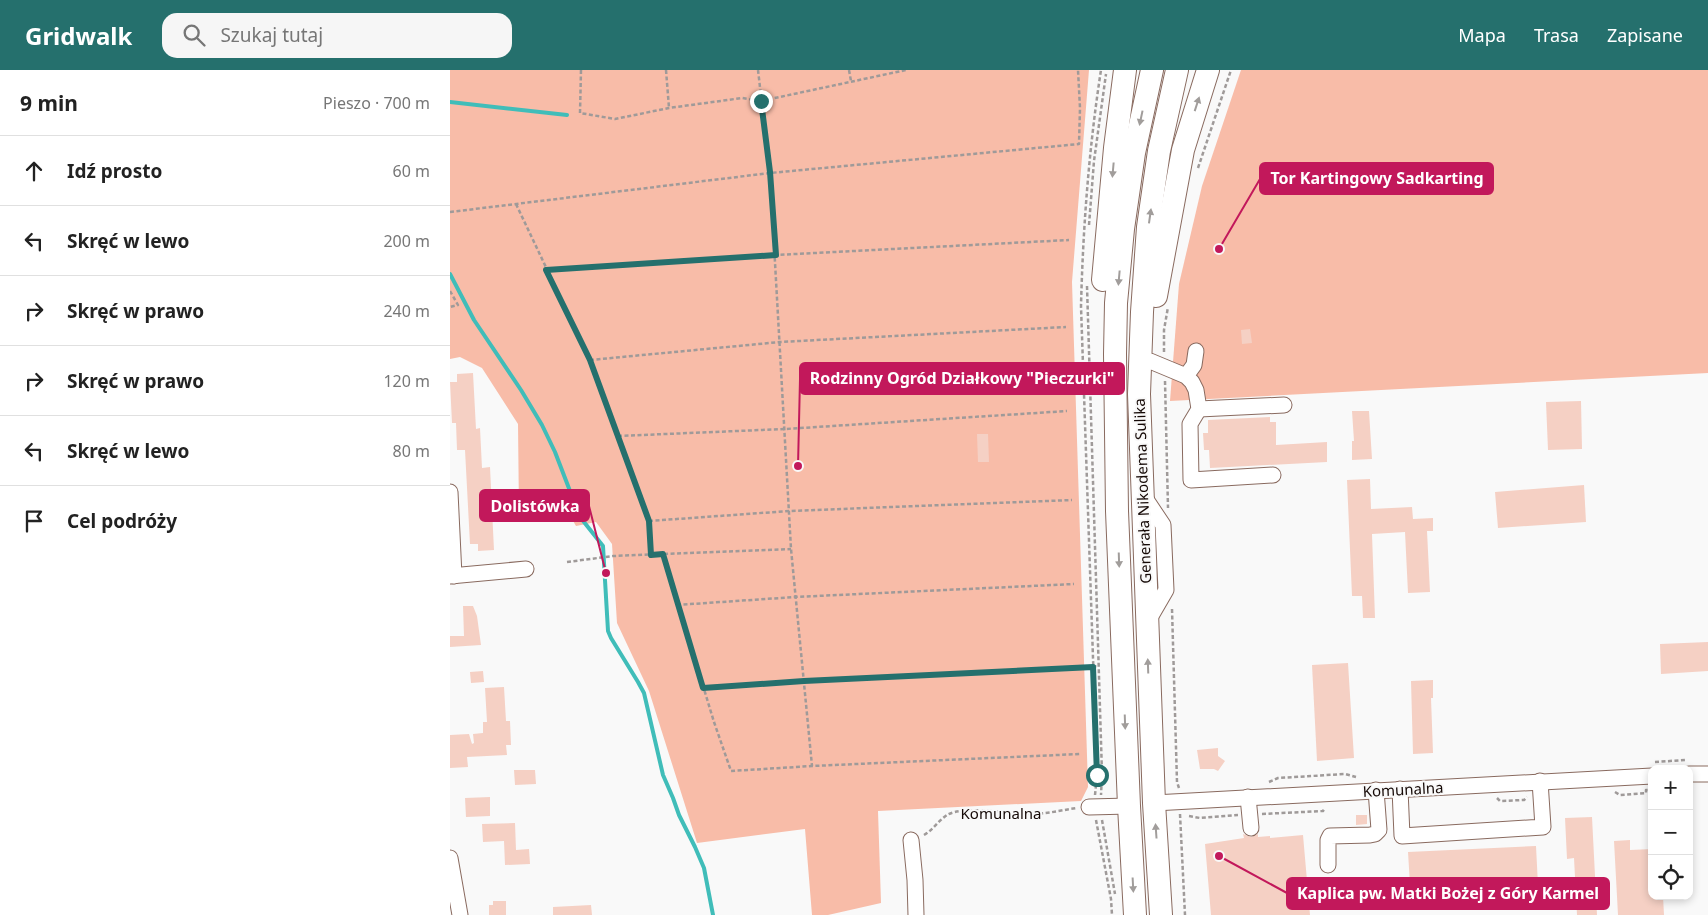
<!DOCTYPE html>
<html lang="pl">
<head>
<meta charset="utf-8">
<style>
	body { margin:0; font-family:"Noto Sans",sans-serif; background:#f6f6f6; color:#222 }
	.controls { position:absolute; right:15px; bottom:15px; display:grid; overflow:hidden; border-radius:10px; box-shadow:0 2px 8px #0003 }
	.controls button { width:45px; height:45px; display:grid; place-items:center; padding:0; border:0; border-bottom:1px solid #e0e0e0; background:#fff; color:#222; font:25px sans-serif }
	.stop { position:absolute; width:15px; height:15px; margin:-11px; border:4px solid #25706d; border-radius:50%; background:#fff }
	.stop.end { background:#25706d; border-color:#fff; box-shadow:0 1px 5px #0008 }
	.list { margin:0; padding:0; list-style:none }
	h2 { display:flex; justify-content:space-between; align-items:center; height:65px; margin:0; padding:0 20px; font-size:21px }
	h2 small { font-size:16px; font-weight:400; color:#767676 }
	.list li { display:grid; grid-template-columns:32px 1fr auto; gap:15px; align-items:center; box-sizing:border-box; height:70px; padding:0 20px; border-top:1px solid #e0e0e0 }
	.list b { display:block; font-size:19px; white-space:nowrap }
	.list em { font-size:16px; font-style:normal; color:#767676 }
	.icon { flex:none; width:28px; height:28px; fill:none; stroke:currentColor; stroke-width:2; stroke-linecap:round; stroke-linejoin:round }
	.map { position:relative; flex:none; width:1258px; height:845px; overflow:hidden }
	header { display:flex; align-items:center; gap:30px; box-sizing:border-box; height:70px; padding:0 25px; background:#25706d; color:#fff }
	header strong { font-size:24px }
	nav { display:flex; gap:28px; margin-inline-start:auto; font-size:18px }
	.search { width:350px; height:45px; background:#f6f6f6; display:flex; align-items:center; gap:12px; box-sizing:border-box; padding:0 18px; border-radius:15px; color:#767676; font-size:19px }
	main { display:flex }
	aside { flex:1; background:#fff }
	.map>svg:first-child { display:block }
	.green { fill:#f8bca8 }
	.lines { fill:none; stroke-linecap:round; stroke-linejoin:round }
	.stream { stroke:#40bdb9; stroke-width:4 }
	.building { fill:#f5d0c4 }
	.minor-casing { stroke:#896a5f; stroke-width:17 }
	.highway-casing { stroke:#896a5f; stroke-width:24 }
	.path { stroke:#9f9a99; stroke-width:2.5; stroke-dasharray:4 2.5; stroke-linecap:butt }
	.minor { stroke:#fff; stroke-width:15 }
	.highway { stroke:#fff; stroke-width:22 }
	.oneway { fill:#a19d9b }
	.route { stroke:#25706d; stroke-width:6 }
	.labels { text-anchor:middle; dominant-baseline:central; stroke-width:4; stroke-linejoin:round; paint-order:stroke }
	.street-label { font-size:15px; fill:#150906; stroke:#f9f9f9 }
	.leader { fill:none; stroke:#c2185b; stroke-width:2 }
	.callout-dot { fill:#c2185b; stroke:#f9f9f9; stroke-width:2 }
	.callout { fill:#c2185b; stroke:#c2185b; stroke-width:2 }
	.callout-label { font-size:16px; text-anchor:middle; font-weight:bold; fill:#fff }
</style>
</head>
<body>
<header>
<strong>Gridwalk</strong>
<div class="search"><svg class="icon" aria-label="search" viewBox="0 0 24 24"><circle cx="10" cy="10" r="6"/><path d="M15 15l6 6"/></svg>Szukaj tutaj</div>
<nav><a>Mapa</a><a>Trasa</a><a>Zapisane</a></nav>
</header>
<main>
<aside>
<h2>9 min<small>Pieszo · 700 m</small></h2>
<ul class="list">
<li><svg class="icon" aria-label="ahead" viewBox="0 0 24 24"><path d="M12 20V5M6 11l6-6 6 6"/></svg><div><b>Idź prosto</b></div><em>60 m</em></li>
<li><svg class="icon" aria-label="left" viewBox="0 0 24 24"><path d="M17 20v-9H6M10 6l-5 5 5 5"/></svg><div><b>Skręć w lewo</b></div><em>200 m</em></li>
<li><svg class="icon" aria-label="right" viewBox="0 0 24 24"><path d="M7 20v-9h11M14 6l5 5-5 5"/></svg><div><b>Skręć w prawo</b></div><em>240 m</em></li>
<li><svg class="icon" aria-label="right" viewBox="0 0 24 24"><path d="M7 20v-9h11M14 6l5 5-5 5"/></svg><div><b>Skręć w prawo</b></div><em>120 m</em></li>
<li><svg class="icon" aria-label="left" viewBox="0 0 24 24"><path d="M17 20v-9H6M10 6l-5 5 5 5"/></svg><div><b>Skręć w lewo</b></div><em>80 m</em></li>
<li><svg class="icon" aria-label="arrive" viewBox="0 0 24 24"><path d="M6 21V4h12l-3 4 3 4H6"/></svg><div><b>Cel podróży</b></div></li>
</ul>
</aside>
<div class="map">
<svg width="1258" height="845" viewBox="0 0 1258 845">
	<rect width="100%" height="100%" fill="#f9f9f9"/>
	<!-- green -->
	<g class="green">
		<path d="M0,0H639L622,212L638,717L631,731L428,741L431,833L378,845H362L355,759L247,773L199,621L167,553L162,474L146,452L126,456L115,437L69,443L68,354L32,298L10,287L0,289Z"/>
		<path d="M791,0H1258V303L720,331L729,214L752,116Z"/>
	</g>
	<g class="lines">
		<!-- stream -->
		<g class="stream">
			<path d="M0,32L117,45"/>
			<path d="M0,204L24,250L71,320L92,355L105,382L130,447L153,476L158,561L161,568L188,612L194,623L213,705L223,728L229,745L245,777L254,798L263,845"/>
		</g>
	</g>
	<!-- building -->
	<g class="building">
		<path d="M800,259L802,273L792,274L791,260Z"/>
		<path d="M23,303L26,359L30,358L32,398L40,397L44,480L28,481V474H20L15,380H7L6,353H2L0,312H7V304Z"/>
		<path d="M1131,331L1132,379L1098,380L1096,332Z"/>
		<path d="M902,341H919L922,389L902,390V371H904Z"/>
		<path d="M820,347V352H826V375L877,372V392L760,398L759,380H754L753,363H758V350Z"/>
		<path d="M527,364H538L539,392H528Z"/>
		<path d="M920,409L921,439L962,437L963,449L983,448V461H977L980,522L958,523L955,462L922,464L925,548H913L912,526H902L897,410Z"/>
		<path d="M1134,415L1136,452L1048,458L1045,422Z"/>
		<path d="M13,536H23L27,546L31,575L0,577V566H14Z"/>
		<path d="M1258,572V601L1211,604L1210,574Z"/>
		<path d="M898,593L904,688L867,691L862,595Z"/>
		<path d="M33,601L34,612L21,613L20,602Z"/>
		<path d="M983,610V628H981L983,683L963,684L961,611Z"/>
		<path d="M54,617L56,651H60L61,675H56L57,685L17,687L18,697L0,698V665L19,664L22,674L24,673L23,664L33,663V652H37L35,618Z"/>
		<path d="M768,678V686L775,691L768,701L764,699H750L747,680Z"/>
		<path d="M64,700H85L86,714L65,715Z"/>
		<path d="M40,727V746L16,747L15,728Z"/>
		<path d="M906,745H917V754L906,755Z"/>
		<path d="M1142,747L1147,845H1127L1124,788L1117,789L1115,748Z"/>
		<path d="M65,753L66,780L79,779L80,794L55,795L54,771L33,772L32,754Z"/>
		<path d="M793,764L801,767L808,764V767L820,766V768L853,765L860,845H761L755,774L794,768Z"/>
		<path d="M1180,770V780L1202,779V826H1213L1214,845H1168L1164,771Z"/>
		<path d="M1086,776L1089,835L1030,838V833L993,835L992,830L961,831L958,782Z"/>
		<path d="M43,831H56V845H39V835H43Z"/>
		<path d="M141,835L142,845H103V837Z"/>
	</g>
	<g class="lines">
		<!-- minor casing -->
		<g class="minor-casing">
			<g id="minor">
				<path d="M700,291L736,306L742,312L746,320L749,339L740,354L741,410L823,405"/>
				<path d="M736,306L744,295L746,281"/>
				<path d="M749,339L834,335"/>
				<path d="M0,422L4,506"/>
				<path d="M693,425L713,455L716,520L698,551"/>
				<path d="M0,506L76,499"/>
				<path d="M1239,704H1258"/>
				<path d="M950,719L952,766L1093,757L1090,711"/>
				<path d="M798,727L801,758"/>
				<path d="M704,733L1202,706"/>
				<path d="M639,737L679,736"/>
				<path d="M461,770L465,810L466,845"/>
				<path d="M0,788L10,845"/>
				<path d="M878,795V770L880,766L920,765L925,764L929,760L926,720"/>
			</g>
		</g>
		<!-- highway casing -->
		<g class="highway-casing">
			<g id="highway">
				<path d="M653,210L665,78L675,0"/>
				<path d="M706,226L733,80L758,0"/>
				<path d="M685,845L679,736L667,441L665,284L666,233L673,159L684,83L702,0"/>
				<path d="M711,845L704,733L689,324L692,242L698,157L709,81L727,0"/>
			</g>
		</g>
		<!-- path -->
		<g class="path">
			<path d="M131,0L130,43L165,49L219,38L292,28L311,31L456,0"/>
			<path d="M216,0L219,38"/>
			<path d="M308,0L320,103L341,479L362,696"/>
			<path d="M399,0L401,11"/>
			<path d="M748,98L781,0"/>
			<path d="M66,134L140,290L199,451L201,485"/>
			<path d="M0,142L320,103L629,74L630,38L628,0"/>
			<path d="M639,155L644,91L656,4"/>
			<path d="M97,200L326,185L619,170"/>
			<path d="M637,216L652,704L651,725"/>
			<path d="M0,221L8,235L0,237"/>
			<path d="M714,282V260L718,237"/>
			<path d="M140,290L330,272L616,257"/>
			<path d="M715,311L718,438"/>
			<path d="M168,366L335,359L617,341"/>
			<path d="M199,451L339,441L622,430"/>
			<path d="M213,484L264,652L281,701L362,696L630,684"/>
			<path d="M117,492L163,486L341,479"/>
			<path d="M227,535L345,527L624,514"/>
			<path d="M722,539L727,712L729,718"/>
			<path d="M253,618L354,611L649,596"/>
			<path d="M1205,692L1235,690"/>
			<path d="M819,712L828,708L895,704L906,707"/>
			<path d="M1165,722L1170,725L1196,723V720H1198"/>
			<path d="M645,725L647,705L631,236C633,157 639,78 651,0"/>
			<path d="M1047,728L1050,731L1074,730L1077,727"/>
			<path d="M730,744L735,845"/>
			<path d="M812,744L873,741L875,738"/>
			<path d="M739,746L750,748L788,745"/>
			<path d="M646,750L661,829L662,845"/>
			<path d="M652,750L665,824"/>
			<path d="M474,765C483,760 488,751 497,745C514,735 561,744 581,744C597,744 612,740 627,738"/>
		</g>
		<!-- minor -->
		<use href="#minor" class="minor"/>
		<!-- highway -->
		<use href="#highway" class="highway"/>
	</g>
	<!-- one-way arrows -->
	<defs><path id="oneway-solid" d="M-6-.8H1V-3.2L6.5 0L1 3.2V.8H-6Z" transform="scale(1.25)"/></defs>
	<g class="oneway">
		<use href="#oneway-solid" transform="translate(747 34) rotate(-72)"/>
		<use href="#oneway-solid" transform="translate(691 48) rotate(102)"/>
		<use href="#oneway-solid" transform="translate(663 100) rotate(95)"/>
		<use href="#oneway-solid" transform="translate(700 146) rotate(-82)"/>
		<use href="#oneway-solid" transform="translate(669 208) rotate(95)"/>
		<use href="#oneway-solid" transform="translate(669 490) rotate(88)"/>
		<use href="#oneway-solid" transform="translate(698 596) rotate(-92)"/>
		<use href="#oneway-solid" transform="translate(675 652) rotate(88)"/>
		<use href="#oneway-solid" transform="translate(706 761) rotate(-94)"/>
		<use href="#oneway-solid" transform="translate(683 815) rotate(87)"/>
	</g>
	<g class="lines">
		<!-- route -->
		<path class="route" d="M311,31L320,102L326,185L96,200L140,290L199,451L201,485L213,484L253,618L354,611L643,597L647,705"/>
	</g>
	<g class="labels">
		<!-- street labels -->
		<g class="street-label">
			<text transform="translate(692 421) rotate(-92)">Generała Nikodema Sulika</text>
			<text transform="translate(953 719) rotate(-3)">Komunalna</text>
			<text x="551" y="743">Komunalna</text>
		</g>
	</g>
	<!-- callouts -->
	<path class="leader" d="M769 179L810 109M348 396L350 309M156 503L139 436M769 786L837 823"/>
	<g class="callout-dot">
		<circle cx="769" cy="179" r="5"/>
		<circle cx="348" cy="396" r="5"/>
		<circle cx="156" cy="503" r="5"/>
		<circle cx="769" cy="786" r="5"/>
	</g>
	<g class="callout">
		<rect x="810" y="93" width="233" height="31" rx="5"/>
		<rect x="350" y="293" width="324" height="31" rx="5"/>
		<rect x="30" y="420" width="109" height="31" rx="5"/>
		<rect x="837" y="808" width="322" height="31" rx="5"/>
	</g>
	<g class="callout-label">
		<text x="927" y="114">Tor Kartingowy Sadkarting</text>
		<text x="512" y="314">Rodzinny Ogród Działkowy "Pieczurki"</text>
		<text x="85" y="442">Dolistówka</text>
		<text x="998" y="829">Kaplica pw. Matki Bożej z Góry Karmel</text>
	</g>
</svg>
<div class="controls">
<button>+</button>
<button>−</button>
<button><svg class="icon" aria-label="locate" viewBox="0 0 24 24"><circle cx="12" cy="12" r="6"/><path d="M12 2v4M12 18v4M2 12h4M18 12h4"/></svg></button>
</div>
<div class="stop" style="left:647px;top:705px"></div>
<div class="stop end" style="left:311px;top:31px"></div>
</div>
</main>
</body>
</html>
